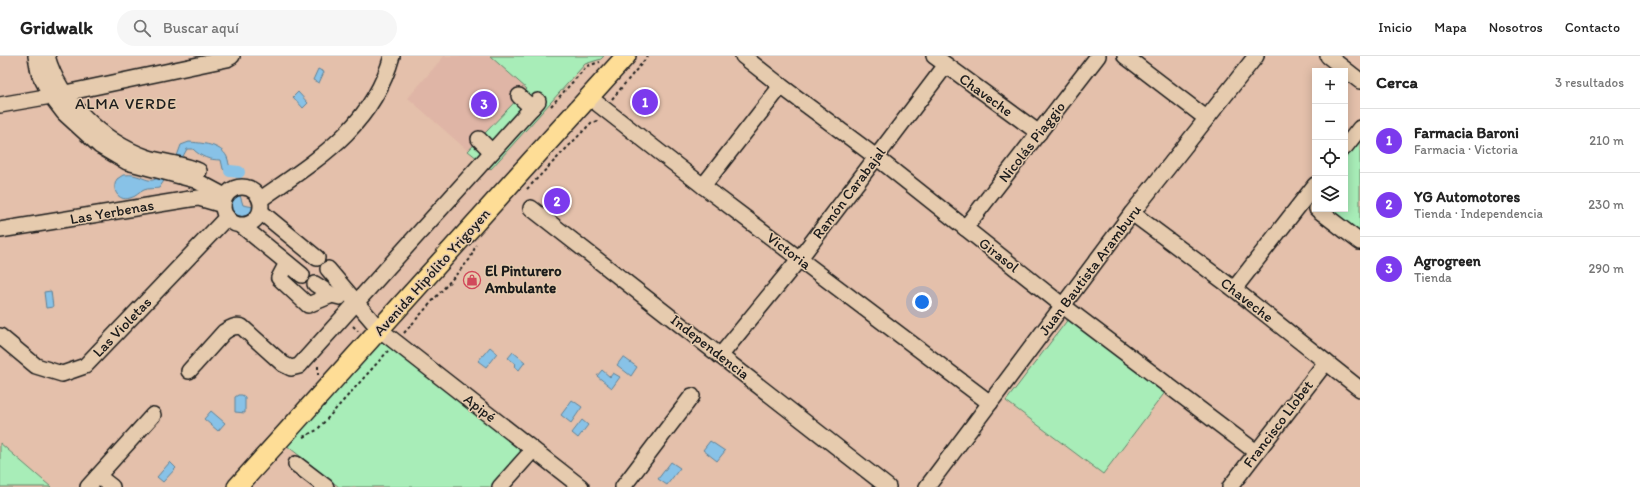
<!DOCTYPE html>
<html lang="es">
<head>
<meta charset="utf-8">
<style>
	body { margin:0; font-family:Itim,sans-serif; background:#f6f6f6; color:#222 }
	.controls { position:absolute; right:12px; top:12px; display:grid; overflow:hidden; border-radius:0px; box-shadow:0 2px 10px #0003 }
	.controls button { width:36px; height:36px; display:grid; place-items:center; padding:0; border:0; border-bottom:1px solid #e0e0e0; background:#fff; color:#222; font:20px sans-serif }
	.you { position:absolute; left:922px; top:246px; width:14px; height:14px; margin:-10px; border:3px solid #fff; border-radius:50%; background:#1a73e8; box-shadow:0 0 0 6px #1a73e833 }
	.badge { display:grid; place-items:center; width:26px; height:26px; border-radius:50%; background:#7c3aed; color:#fff; font-size:13px; font-weight:700 }
	.pin { position:absolute; translate:-50% -50%; border:2px solid #fff; box-shadow:0 1px 4px #0006 }
	.list { margin:0; padding:0; list-style:none }
	h2 { display:flex; justify-content:space-between; align-items:center; height:52px; margin:0; padding:0 16px; font-size:17px }
	h2 small { font-size:13px; font-weight:400; color:#767676 }
	.list li { display:grid; grid-template-columns:26px 1fr auto; gap:12px; align-items:center; box-sizing:border-box; height:64px; padding:0 16px; border-top:1px solid #e0e0e0 }
	.list b { display:block; font-size:15px; white-space:nowrap }
	.list p { margin:0; font-size:13px; white-space:nowrap; color:#767676 }
	.list em { font-size:13px; font-style:normal; color:#767676 }
	.icon { flex:none; width:22px; height:22px; fill:none; stroke:currentColor; stroke-width:2; stroke-linecap:round; stroke-linejoin:round }
	.map { position:relative; flex:none; width:1360px; height:431px; overflow:hidden }
	header { display:flex; align-items:center; gap:24px; box-sizing:border-box; height:56px; padding:0 20px; background:#fff; border-bottom:1px solid #e0e0e0 }
	header strong { font-size:19px }
	nav { display:flex; gap:22px; margin-inline-start:auto; font-size:14px }
	.search { width:280px; height:36px; background:#f6f6f6; display:flex; align-items:center; gap:10px; box-sizing:border-box; padding:0 14px; border-radius:22px; color:#767676; font-size:15px }
	main { display:flex }
	aside { flex:1; background:#fff }
	.map>svg:first-child { display:block }
	.built { fill:#dfb5a6 }
	.green { fill:#a8edb8; stroke:#62846a }
	.water { fill:#88c2e7; stroke:#5d8096 }
	.lines { fill:none; stroke-linecap:round; stroke-linejoin:round }
	.canal { stroke:#88c2e7; stroke-width:12 }
	.minor-casing { stroke:#1c1c1c; stroke-width:18 }
	.major-casing { stroke:#1c1c1c; stroke-width:22 }
	.path { stroke:#1c1c1c; stroke-width:2; stroke-dasharray:3 3; stroke-linecap:butt }
	.minor { stroke:#e6cbae; stroke-width:15 }
	.major { stroke:#fedd96; stroke-width:19 }
	.labels { text-anchor:middle; dominant-baseline:central; stroke-width:3; stroke-linejoin:round; paint-order:stroke }
	.street-label { font-size:15px; fill:#1c1c1c; stroke:#e6cbae }
	.poi-label { font-size:15px; font-weight:bold; fill:#1c1c1c; stroke:#e6cbae; text-anchor:start }
	.neighbourhood-label { font-size:16px; letter-spacing:1px; fill:#1c1c1c; stroke:#e6cbae }
</style>
</head>
<body>
<header>
<strong>Gridwalk</strong>
<div class="search"><svg class="icon" aria-label="search" viewBox="0 0 24 24"><circle cx="10" cy="10" r="6"/><path d="M15 15l6 6"/></svg>Buscar aquí</div>
<nav><a>Inicio</a><a>Mapa</a><a>Nosotros</a><a>Contacto</a></nav>
</header>
<main>
<div class="map">
<svg width="1360" height="431" viewBox="0 0 1360 431">
	<rect width="100%" height="100%" fill="#e4c0ab"/>
	<filter id="ink" filterUnits="userSpaceOnUse"><feTurbulence type="fractalNoise" baseFrequency=".025" numOctaves="2"/><feDisplacementMap in="SourceGraphic" scale="8" xChannelSelector="R" yChannelSelector="G"/><feConvolveMatrix kernelMatrix="1 2 1 2 8 2 1 2 1" color-interpolation-filters="sRGB"/></filter>
	<g filter="url(#ink)">
		<!-- built -->
		<path class="built" d="M444,0H490L527,33L468,95L408,42Z"/>
		<!-- green -->
		<g class="green">
			<path d="M490,0H604L601,3L585,8L491,113L468,95L527,33Z"/>
			<path d="M1360,83V180L1325,153H1345V103Z"/>
			<path d="M1069,262L1166,335L1103,418L1006,345Z"/>
			<path d="M381,285L524,394L491,431H339L286,389Z"/>
			<path d="M0,387L51,431H0Z"/>
		</g>
		<!-- water -->
		<g class="water">
			<path d="M318,13L324,16L319,27L313,24Z"/>
			<path d="M298,36L308,47L303,52L293,41Z"/>
			<path d="M189,86C201,87 221,88 227,101C229,105 228,109 231,112L228,117L223,113L221,104C209,104 201,101 193,93H187L182,102L177,100L181,89Z"/>
			<path d="M123,119C127,119 132,118 137,120C145,122 151,128 158,121L166,122L159,132C155,133 148,132 144,134C139,136 136,141 130,142C118,146 111,133 117,123Z"/>
			<path d="M239,136L243,149L259,152C252,164 242,165 232,156C230,147 231,140 239,136Z"/>
			<path d="M51,235L53,251L46,252L44,236Z"/>
			<path d="M490,291L497,297L486,311L478,305Z"/>
			<path d="M513,296L525,306L519,314L514,310L516,308L508,302Z"/>
			<path d="M623,301L637,311L631,320L617,309Z"/>
			<path d="M602,314L610,321L613,317L620,321L612,332L597,320Z"/>
			<path d="M238,339H242L245,341V357L235,356V341Z"/>
			<path d="M572,344L582,351L571,367L561,359Z"/>
			<path d="M211,355L225,367L218,375L204,363Z"/>
			<path d="M582,364L588,369L578,382L572,377Z"/>
			<path d="M710,385L725,395L717,405L703,394Z"/>
			<path d="M170,406L176,412L163,426L157,421Z"/>
			<path d="M671,406L680,412L667,429L658,423Z"/>
		</g>
		<g class="lines">
			<!-- canal -->
			<path class="canal" d="M230,115L239,116"/>
			<!-- minor casing -->
			<g class="minor-casing">
				<g id="minor">
					<path d="M36,0L39,17L51,40L64,57L100,90L127,106L195,124L225,140"/>
					<path d="M47,0C59,44 103,86 146,101C163,107 183,107 199,115"/>
					<path d="M743,0L781,30L876,101L1062,249L1256,396"/>
					<path d="M934,0L1039,77"/>
					<path d="M1125,0L1206,62"/>
					<path d="M1328,0L1360,25"/>
					<path d="M519,40L532,52"/>
					<path d="M589,41L703,130L990,347"/>
					<path d="M0,49L51,40L227,3L232,0"/>
					<path d="M479,83L492,96"/>
					<path d="M1345,91L1360,72"/>
					<path d="M703,130L781,30"/>
					<circle cx="242" cy="150" r="19"/>
					<path d="M261,143C318,103 372,71 392,0"/>
					<path d="M531,152L888,431"/>
					<path d="M1317,153L1360,186"/>
					<path d="M261,156L317,202"/>
					<path d="M1132,157L1234,233L1360,333"/>
					<path d="M242,170L302,219"/>
					<path d="M965,172L1098,0"/>
					<path d="M0,174L190,143L199,142L223,149"/>
					<path d="M287,207L279,222L308,249L332,239"/>
					<path d="M328,213L379,273L581,431"/>
					<path d="M315,228L332,239L340,241"/>
					<path d="M1234,233L1315,129"/>
					<path d="M0,280L36,310L62,318L85,310L227,161"/>
					<path d="M720,300L800,202L946,9"/>
					<path d="M189,315L224,276C230,272 235,269 242,271L283,308L291,312L299,310L538,45"/>
					<path d="M296,408L326,431"/>
					<path d="M98,420L112,431"/>
					<path d="M88,431L153,359"/>
					<path d="M500,431L533,394"/>
					<path d="M623,431L692,340"/>
					<path d="M927,431L1132,157L1256,0"/>
					<path d="M1230,431L1326,306"/>
				</g>
			</g>
			<!-- major casing -->
			<g class="major-casing">
				<path id="major" d="M237,431L626,0"/>
			</g>
			<!-- path -->
			<g class="path">
				<path d="M612,43L648,0"/>
				<path d="M551,50L587,10L600,6"/>
				<path d="M527,133L592,66L598,65"/>
				<path d="M353,270L358,275"/>
				<path d="M404,277L470,203L476,189"/>
				<path d="M318,319V308"/>
				<path d="M303,381L317,374L388,295"/>
			</g>
			<!-- minor -->
			<use href="#minor" class="minor"/>
			<!-- major -->
			<use href="#major" class="major"/>
		</g>
	</g>
	<!-- icons -->
	<defs>
		<g id="shop-ring" transform="scale(0.9)"><circle r="9.5" fill="#e6cbae" stroke="#d1495b" stroke-width="1.5"/><path d="M-5-2.5h2.3a2.7 3.5 0 0 1 5.4 0H5L5.5 6h-11ZM-1.5-2.5h3a1.5 2.3 0 0 0-3 0Z" fill="#d1495b"/></g>
	</defs>
	<g fill-rule="evenodd">
		<use href="#shop-ring" x="472" y="224"/>
	</g>
	<g class="labels">
		<!-- street labels -->
		<g class="street-label">
			<text transform="translate(986 39) rotate(36)">Chaveche</text>
			<text transform="translate(1032 86) rotate(-52)">Nicolás Piaggio</text>
			<text transform="translate(849 137) rotate(-53)">Ramón Carabajal</text>
			<text transform="translate(112 156) rotate(-10)">Las Yerbenas</text>
			<text transform="translate(789 195) rotate(37)">Victoria</text>
			<text transform="translate(999 199) rotate(38)">Girasol</text>
			<text transform="translate(1090 214) rotate(-53)">Juan Bautista Aramburu</text>
			<text transform="translate(432 216) rotate(-48)">Avenida Hipólito Yrigoyen</text>
			<text transform="translate(1247 244) rotate(38)">Chaveche</text>
			<text transform="translate(122 271) rotate(-46)">Las Violetas</text>
			<text transform="translate(710 291) rotate(38)">Independencia</text>
			<text transform="translate(480 352) rotate(38)">Apipé</text>
			<text transform="translate(1278 368) rotate(-53)">Francisco Llobet</text>
		</g>
		<!-- poi labels -->
		<g class="poi-label">
			<text x="485" y="215">El Pinturero<tspan x="485" dy="17">Ambulante</tspan></text>
		</g>
		<!-- neighbourhood labels -->
		<g class="neighbourhood-label">
			<text x="126" y="47">ALMA VERDE</text>
		</g>
	</g>
</svg>
<div class="controls">
<button>+</button>
<button>−</button>
<button><svg class="icon" aria-label="locate" viewBox="0 0 24 24"><circle cx="12" cy="12" r="6"/><path d="M12 2v4M12 18v4M2 12h4M18 12h4"/></svg></button>
<button><svg class="icon" aria-label="layers" viewBox="0 0 24 24"><path d="M12 4l9 5-9 5-9-5zM3 14l9 5 9-5"/></svg></button>
</div>
<div class="you"></div>
<div class="pin badge" style="left:645px;top:46px">1</div>
<div class="pin badge" style="left:557px;top:145px">2</div>
<div class="pin badge" style="left:484px;top:48px">3</div>
</div>
<aside>
<h2>Cerca<small>3 resultados</small></h2>
<ul class="list">
<li><span class="badge">1</span><div><b>Farmacia Baroni</b><p>Farmacia · Victoria</p></div><em>210 m</em></li>
<li><span class="badge">2</span><div><b>YG Automotores</b><p>Tienda · Independencia</p></div><em>230 m</em></li>
<li><span class="badge">3</span><div><b>Agrogreen</b><p>Tienda</p></div><em>290 m</em></li>
</ul>
</aside>
</main>
</body>
</html>
